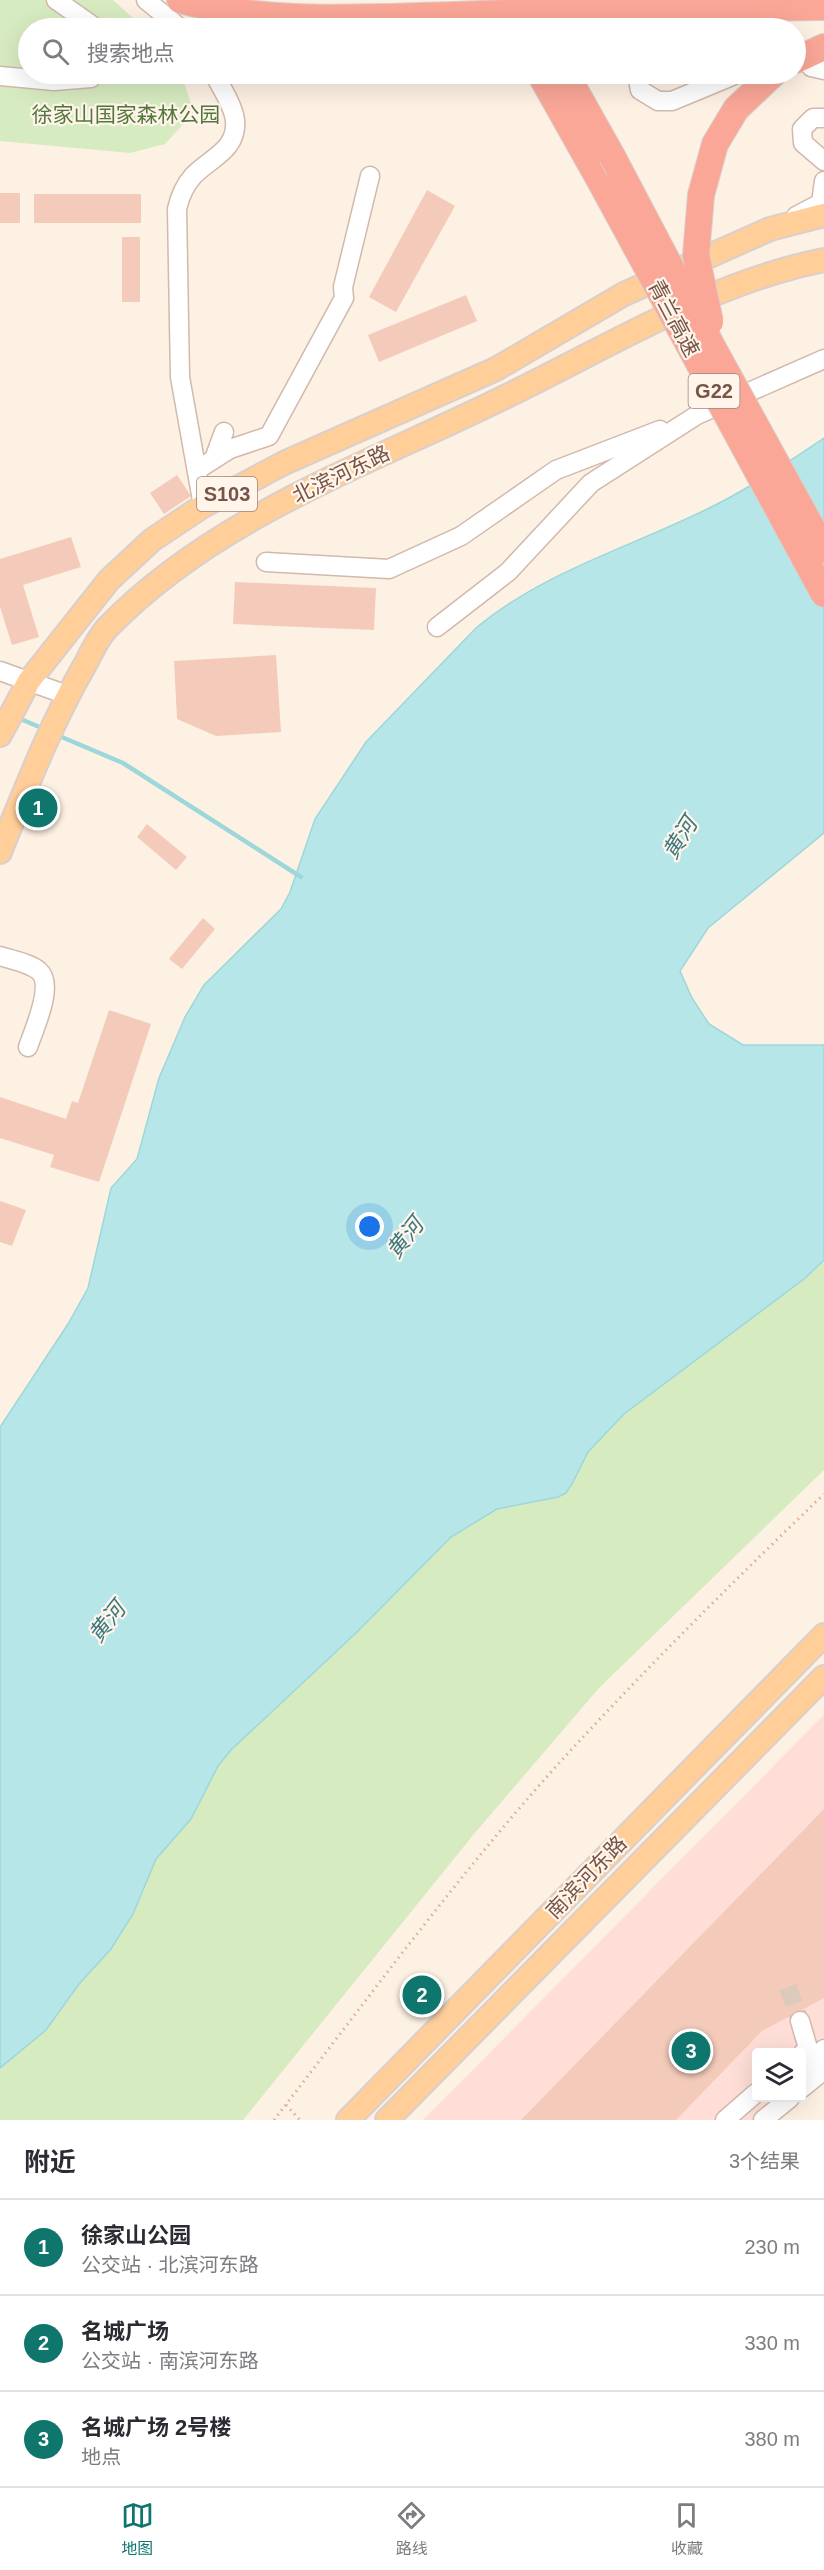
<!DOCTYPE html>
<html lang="zh">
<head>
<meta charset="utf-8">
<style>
	body { margin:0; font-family:Helvetica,"Noto Sans SC",sans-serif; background:#f2f2f3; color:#2b2b33 }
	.controls { position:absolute; right:18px; bottom:18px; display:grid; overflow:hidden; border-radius:6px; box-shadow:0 6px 24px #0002 }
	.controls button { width:54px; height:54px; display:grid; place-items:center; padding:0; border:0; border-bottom:2px solid #e1e1e2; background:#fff; color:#2b2b33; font:30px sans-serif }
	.you { position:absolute; left:370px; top:1227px; width:21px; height:21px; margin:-15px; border:4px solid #fff; border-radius:50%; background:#1a73e8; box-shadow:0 0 0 9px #1a73e833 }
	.badge { display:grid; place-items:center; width:39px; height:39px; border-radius:50%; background:#0f766e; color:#fff; font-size:20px; font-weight:700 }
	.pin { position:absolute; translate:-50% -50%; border:3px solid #fff; box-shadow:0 2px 6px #0006 }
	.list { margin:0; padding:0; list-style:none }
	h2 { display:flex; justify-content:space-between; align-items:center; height:78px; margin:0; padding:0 24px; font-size:26px }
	h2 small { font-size:20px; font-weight:400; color:#7c7c81 }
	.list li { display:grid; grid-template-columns:39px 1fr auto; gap:18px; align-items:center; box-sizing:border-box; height:96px; padding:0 24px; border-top:2px solid #e1e1e2 }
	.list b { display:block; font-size:22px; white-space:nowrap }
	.list p { margin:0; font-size:20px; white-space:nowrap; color:#7c7c81 }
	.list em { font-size:20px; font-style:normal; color:#7c7c81 }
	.icon { flex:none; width:33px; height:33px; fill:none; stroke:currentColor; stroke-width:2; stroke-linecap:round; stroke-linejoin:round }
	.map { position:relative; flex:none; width:824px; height:2120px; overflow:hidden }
	.search { position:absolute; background:#fff; box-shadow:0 6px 24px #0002; left:18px; right:18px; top:18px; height:66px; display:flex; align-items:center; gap:15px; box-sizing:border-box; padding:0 21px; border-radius:33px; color:#7c7c81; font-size:22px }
	.sheet { height:366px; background:#fff }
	nav { display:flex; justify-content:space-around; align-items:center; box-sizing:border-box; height:84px; border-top:2px solid #e1e1e2; background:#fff; font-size:16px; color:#7c7c81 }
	nav a { display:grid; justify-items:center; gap:3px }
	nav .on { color:#0f766e }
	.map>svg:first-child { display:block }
	.commercial { fill:#feded7 }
	.green { fill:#d7ebc1 }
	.water { fill:#b7e6e8; stroke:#9dd7da; stroke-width:1.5 }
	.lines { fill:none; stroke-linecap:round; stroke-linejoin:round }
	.stream { stroke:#9dd7da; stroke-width:4.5 }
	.building { fill:#f4cbba }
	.minor-tunnel { stroke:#dccabc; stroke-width:18; stroke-dasharray:18 9; stroke-linecap:butt }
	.minor-casing { stroke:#d1b9ac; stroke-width:21 }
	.major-casing { stroke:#d9cfcc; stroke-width:26 }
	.highway-casing { stroke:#d9cfcc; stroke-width:28 }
	.path { stroke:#d9ae9d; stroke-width:3; stroke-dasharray:1.5 4.5; stroke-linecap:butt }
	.minor { stroke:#fff; stroke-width:18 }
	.major { stroke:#ffce99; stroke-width:22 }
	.highway { stroke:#faa797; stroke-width:26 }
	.highway-bridge-casing { stroke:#d9cfcc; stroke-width:28; stroke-linecap:butt }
	.highway-bridge { stroke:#faa797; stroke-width:26 }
	.labels { text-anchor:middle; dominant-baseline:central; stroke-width:4.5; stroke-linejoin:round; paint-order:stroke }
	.shield { fill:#fff5eb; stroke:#a08479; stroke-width:1.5 }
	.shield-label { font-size:20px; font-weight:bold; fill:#775448 }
	.park-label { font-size:21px; fill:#54773c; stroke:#fff5eb }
	.street-label { font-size:21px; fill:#775448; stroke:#fff5eb }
	.water-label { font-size:22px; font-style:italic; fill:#3b787d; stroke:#fff5eb }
</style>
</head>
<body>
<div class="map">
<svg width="824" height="2120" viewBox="0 0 824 2120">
	<rect width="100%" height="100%" fill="#fdf1e3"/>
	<!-- commercial -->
	<path class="commercial" d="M824,1715V2075L802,2093V2052H756V2098H796L768,2120H423Z"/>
	<!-- green -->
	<g class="green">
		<path d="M0,0H113L144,28H28V74H181L194,112L165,144L130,153L0,141Z"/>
		<path d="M824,1260V1470L599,1688L474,1834L243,2120H0V2068L46,2030L79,1984L111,1949L133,1914L156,1859L191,1819L218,1766L231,1750L357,1632L451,1537L497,1509L558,1497L573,1482L588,1452L624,1414L804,1279Z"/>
	</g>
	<!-- water -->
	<path class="water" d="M824,438V833L708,928L680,971L692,998L709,1024L743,1045H824V1260L804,1279L624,1414L588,1452L573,1482L566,1493L558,1497L497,1509L451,1537L357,1632L231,1750L218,1766L191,1819L156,1859L133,1914L111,1949L79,1984L46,2030L0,2068V1427L68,1324L88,1288L111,1188L137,1159L159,1078L185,1017L204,985L281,909L290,892L315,819L366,742L476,628C548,568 642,544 723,501C758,483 791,460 824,438Z"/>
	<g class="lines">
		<!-- stream -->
		<g class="stream">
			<path d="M16,717L44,729"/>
			<path d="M57,735L123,763L301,877"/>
		</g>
	</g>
	<!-- building -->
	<g class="building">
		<path d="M427,190L455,206L396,312L369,297Z"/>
		<rect x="0" y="193" width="20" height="30"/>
		<rect x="34" y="194" width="107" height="29"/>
		<rect x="122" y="237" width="18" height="65"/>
		<path d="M466,295L477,321L379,362L368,335Z"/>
		<path d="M177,475L191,496L164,514L150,493Z"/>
		<path d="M71,537L81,567L23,585L39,637L12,645L0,607V559Z"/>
		<path d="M235,582L376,588L374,630L233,624Z"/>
		<path d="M276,655L281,732L216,736L177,719L174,661Z"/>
		<path d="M147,824L187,857L176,870L137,837Z"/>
		<path d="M203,918L215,929L182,969L169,959Z"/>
		<path d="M109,1010L151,1024L99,1182L50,1167L54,1155L0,1138V1097L66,1119L72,1101L78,1103Z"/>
		<path d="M0,1201L26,1210L12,1246L0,1242Z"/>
		<path d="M824,1809V1998L762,2031L676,2120H521Z"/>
	</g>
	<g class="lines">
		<!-- minor-tunnel -->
		<g class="minor-tunnel">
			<path d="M661,28L679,3"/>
			<path d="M788,1987L800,2021"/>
		</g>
		<!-- minor casing -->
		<g class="minor-casing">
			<g id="minor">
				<path d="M56,0L96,28"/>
				<path d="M146,0L180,28"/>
				<path d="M811,67L824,70"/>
				<path d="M637,74L640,90L658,101H672L737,74"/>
				<path d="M0,76L54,81L91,78L93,74"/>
				<path d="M824,118H813L802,129L803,143L824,161"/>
				<path d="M796,216L821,203L824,181"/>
				<path d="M214,459L224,432"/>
				<path d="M197,470L230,449L269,436L344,298L343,287L370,176"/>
				<path d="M203,506L180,377L177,209C180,196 184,186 193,176C210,158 238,150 235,120C233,105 221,87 214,74"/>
				<path d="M266,562L389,569L461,536L556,470L660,430"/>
				<path d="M437,627L508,572L591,483L697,415L824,359"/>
				<path d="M0,671L67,695"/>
				<path d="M0,956C12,960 30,963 39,971C55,985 34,1029 28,1047"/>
				<path d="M800,2021L808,2048L802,2054"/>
				<path d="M802,2068L824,2049"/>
				<path d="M802,2088L824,2070"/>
				<path d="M725,2120L756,2093"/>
				<path d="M763,2120L790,2098"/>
			</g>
		</g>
		<!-- major casing -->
		<g class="major-casing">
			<g id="major">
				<path d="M0,735L29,681L109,580L152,540L203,506L284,463L496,369L624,294L770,229L824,215"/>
				<path d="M0,852C26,788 51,723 86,663C92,651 99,636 108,627C217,515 370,464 507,396C608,347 712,282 824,260"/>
				<path d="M348,2120L824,1635"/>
				<path d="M387,2120L824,1677"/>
			</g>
		</g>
		<!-- highway casing -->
		<g class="highway-casing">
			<g id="highway">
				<path d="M180,0C269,25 363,17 455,15"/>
				<path d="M499,0L515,28"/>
				<path d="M579,10L824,7"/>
				<path d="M796,60L824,47"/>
				<path d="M540,74L604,188"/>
				<path d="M566,74L612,156"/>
				<path d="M701,195L715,144L736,109L773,74"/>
			</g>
		</g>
		<!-- path -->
		<g class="path">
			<path d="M286,2105L300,2120"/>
			<path d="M274,2120C370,1996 466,1864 572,1749C653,1661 738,1577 824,1494"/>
		</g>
		<!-- minor -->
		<use href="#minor" class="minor"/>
		<!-- major -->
		<use href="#major" class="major"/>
		<!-- highway -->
		<use href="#highway" class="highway"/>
		<!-- highway-bridge casing -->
		<g class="highway-bridge-casing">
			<g id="highway-bridge">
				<path d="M455,15L579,10"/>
				<path d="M612,156L713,348L824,550"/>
				<path d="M604,188L824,594"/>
				<path d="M701,195L696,255L710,322"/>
			</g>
		</g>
		<!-- highway-bridge -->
		<use href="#highway-bridge" class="highway-bridge"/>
	</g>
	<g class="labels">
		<!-- shield labels -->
		<g class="shield">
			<rect x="688.5" y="374" width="51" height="34" rx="4.5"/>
			<rect x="197" y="477" width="60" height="34" rx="4.5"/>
		</g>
		<g class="shield-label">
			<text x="714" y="391">G22</text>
			<text x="227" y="494">S103</text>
		</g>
		<!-- park labels -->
		<g class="park-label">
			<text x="126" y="114">徐家山国家森林公园</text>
		</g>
		<!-- street labels -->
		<g class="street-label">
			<text transform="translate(674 318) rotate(62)">青兰高速</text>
			<text transform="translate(341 474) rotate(-26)">北滨河东路</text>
			<text transform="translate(586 1877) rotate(-46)">南滨河东路</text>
		</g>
		<!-- water labels -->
		<g class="water-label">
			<text transform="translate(680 838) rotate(-58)">黄河</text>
			<text transform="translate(405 1238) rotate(-52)">黄河</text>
			<text transform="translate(107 1622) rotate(-52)">黄河</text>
		</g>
	</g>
</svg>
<div class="controls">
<button><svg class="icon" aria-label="layers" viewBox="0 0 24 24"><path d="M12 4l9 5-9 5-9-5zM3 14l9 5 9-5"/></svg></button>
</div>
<div class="you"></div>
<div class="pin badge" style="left:38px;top:808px">1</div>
<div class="pin badge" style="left:422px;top:1995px">2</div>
<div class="pin badge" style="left:691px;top:2051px">3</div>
<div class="search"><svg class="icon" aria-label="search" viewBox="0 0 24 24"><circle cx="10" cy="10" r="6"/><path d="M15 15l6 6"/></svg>搜索地点</div>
</div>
<section class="sheet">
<h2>附近<small>3个结果</small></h2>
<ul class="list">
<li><span class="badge">1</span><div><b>徐家山公园</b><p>公交站 · 北滨河东路</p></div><em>230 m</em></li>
<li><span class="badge">2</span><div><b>名城广场</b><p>公交站 · 南滨河东路</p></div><em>330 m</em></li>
<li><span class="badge">3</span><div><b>名城广场 2号楼</b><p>地点</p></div><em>380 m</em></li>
</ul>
</section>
<nav>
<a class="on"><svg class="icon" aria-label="map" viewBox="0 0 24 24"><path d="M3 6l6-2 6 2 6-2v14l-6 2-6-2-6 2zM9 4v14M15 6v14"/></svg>地图</a>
<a><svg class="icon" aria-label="directions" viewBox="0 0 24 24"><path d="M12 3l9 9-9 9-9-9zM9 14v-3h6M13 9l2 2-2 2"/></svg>路线</a>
<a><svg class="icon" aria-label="saved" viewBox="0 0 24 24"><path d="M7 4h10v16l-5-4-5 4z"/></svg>收藏</a>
</nav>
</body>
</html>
